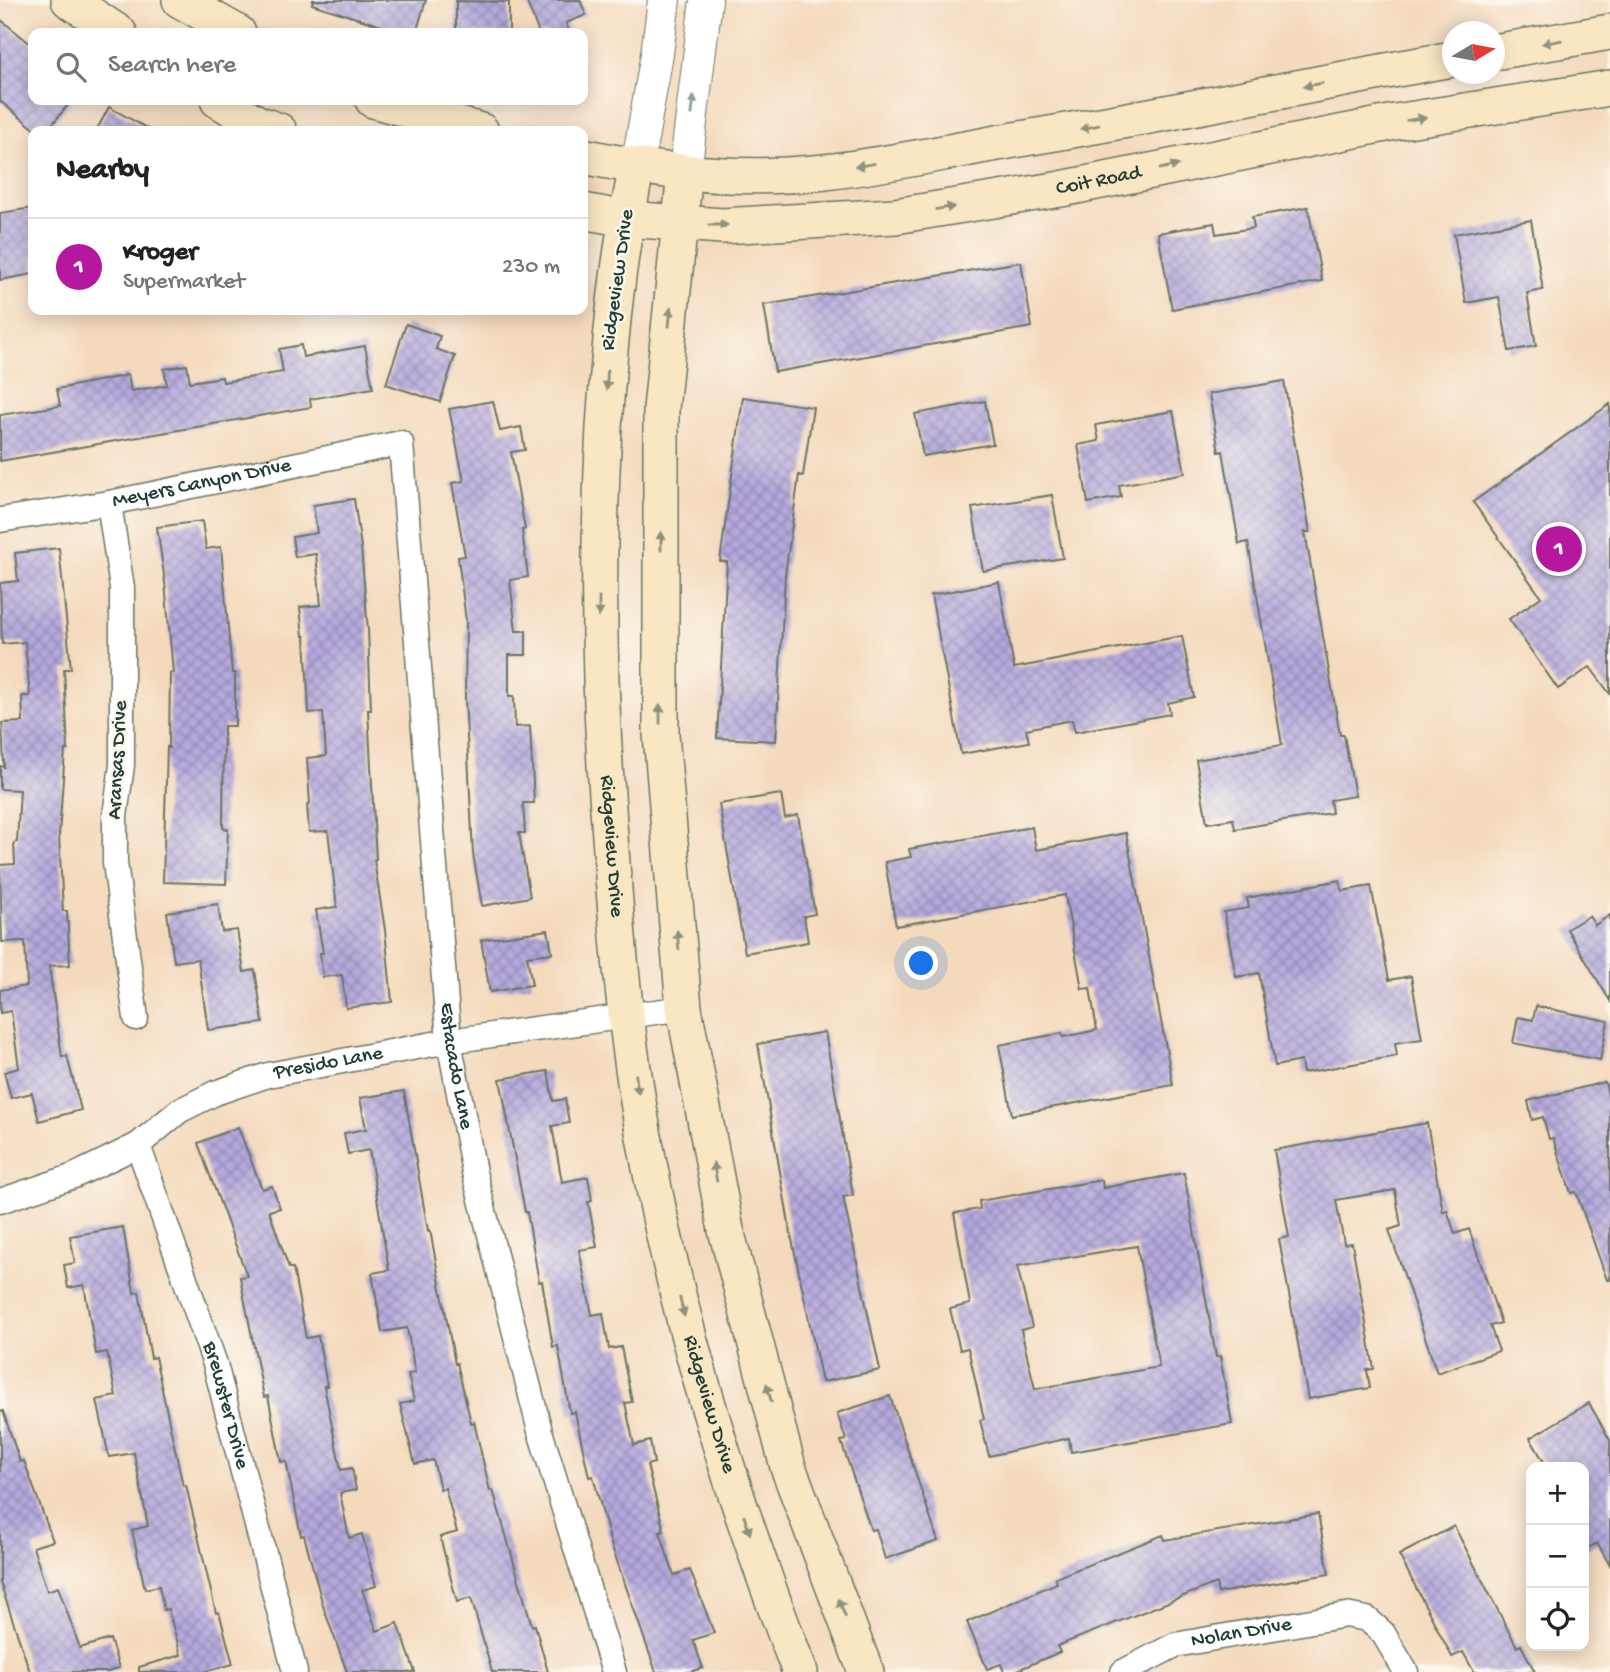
<!DOCTYPE html>
<html lang="en">
<head>
<meta charset="utf-8">
<style>
	body { margin:0; font-family:"Gochi Hand",sans-serif; background:#f2f2f2; color:#222 }
	.controls { position:absolute; right:21px; bottom:21px; display:grid; overflow:hidden; border-radius:14px; box-shadow:0 4px 18px #0003 }
	.controls button { width:63px; height:63px; display:grid; place-items:center; padding:0; border:0; border-bottom:2px solid #e0e0e0; background:#fff; color:#222; font:35px sans-serif }
	.compass { position:absolute; left:1442px; top:21px; width:63px; height:63px; border-radius:50%; background:#fff; box-shadow:0 4px 18px #0003; rotate:80deg }
	.you { position:absolute; left:922px; top:964px; width:24px; height:24px; margin:-18px; border:5px solid #fff; border-radius:50%; background:#1a73e8; box-shadow:0 0 0 10px #1a73e833 }
	.badge { display:grid; place-items:center; width:46px; height:46px; border-radius:50%; background:#b5179e; color:#fff; font-size:23px; font-weight:700 }
	.pin { position:absolute; translate:-50% -50%; border:4px solid #fff; box-shadow:0 2px 7px #0006 }
	.list { margin:0; padding:0; list-style:none }
	h2 { display:flex; justify-content:space-between; align-items:center; height:91px; margin:0; padding:0 28px; font-size:30px }
	h2 small { font-size:23px; font-weight:400; color:#767676 }
	.list li { display:grid; grid-template-columns:46px 1fr auto; gap:21px; align-items:center; box-sizing:border-box; height:98px; padding:0 28px; border-top:2px solid #e0e0e0 }
	.list b { display:block; font-size:26px; white-space:nowrap }
	.list p { margin:0; font-size:23px; white-space:nowrap; color:#767676 }
	.list em { font-size:23px; font-style:normal; color:#767676 }
	.icon { flex:none; width:38px; height:38px; fill:none; stroke:currentColor; stroke-width:2; stroke-linecap:round; stroke-linejoin:round }
	.map { position:relative; flex:none; width:1610px; height:1672px; overflow:hidden }
	.search { position:absolute; background:#fff; box-shadow:0 4px 18px #0003; left:28px; top:28px; width:560px; height:77px; display:flex; align-items:center; gap:18px; box-sizing:border-box; padding:0 24px; border-radius:14px; color:#767676; font-size:26px }
	.panel { position:absolute; background:#fff; box-shadow:0 4px 18px #0003; left:28px; top:126px; width:560px; height:189px; border-radius:14px }
	.map>svg:first-child { display:block }
	.building { fill:url(#building-cross-hatch); fill-rule:evenodd }
	.lines { fill:none; stroke-linecap:round; stroke-linejoin:round }
	.minor-casing { stroke:#6a7464; stroke-width:27 }
	.tertiary-casing { stroke:#6a7464; stroke-width:34 }
	.secondary-casing { stroke:#6a7464; stroke-width:38 }
	.minor { stroke:#fff; stroke-width:24 }
	.tertiary { stroke:#fff; stroke-width:32 }
	.secondary { stroke:#f9e7c3; stroke-width:35 }
	.oneway { fill:#8c927c }
	.oneway2 { fill:#8f9e9a }
	.labels { text-anchor:middle; dominant-baseline:central; stroke-width:5; stroke-linejoin:round; paint-order:stroke }
	.street-label { font-size:21px; fill:#1f3d34; stroke:#fbf7ec }
</style>
</head>
<body>
<div class="map">
<svg width="1610" height="1672" viewBox="0 0 1610 1672">
	<defs>
		<pattern id="building-cross-hatch" width="8" height="8" patternUnits="userSpaceOnUse" patternTransform="scale(1.75)"><rect width="8" height="8" fill="#b5a9dd"/><path d="M0 0l8 8M0 8l8-8" fill="none" stroke="#938bb4"/></pattern>
	</defs>
	<rect width="100%" height="100%" fill="#fbf7ec"/>
	<filter id="ink" filterUnits="userSpaceOnUse"><feTurbulence type="fractalNoise" baseFrequency=".0143" numOctaves="2"/><feDisplacementMap in="SourceGraphic" scale="14" xChannelSelector="R" yChannelSelector="G"/><feConvolveMatrix kernelMatrix="1 2 1 2 8 2 1 2 1" color-interpolation-filters="sRGB"/></filter>
	<filter id="wash" filterUnits="userSpaceOnUse"><feTurbulence type="fractalNoise" baseFrequency=".00686" numOctaves="4" result="noise"/><feDisplacementMap in="SourceGraphic" scale="28" xChannelSelector="R" yChannelSelector="G"/><feGaussianBlur stdDeviation="1.57" result="paint"/><feColorMatrix in="noise" values="0 0 0 0 0 0 0 0 0 0 0 0 0 0 0 0 0 1.4 0 .05"/><feComposite in="paint" operator="in"/></filter>
	<g filter="url(#wash)">
		<rect width="100%" height="100%" fill="#f4dabd"/>
		<g id="blocks">
			<!-- building -->
			<g class="building">
				<path d="M313,0H426L416,33H404L312,4Z"/>
				<path d="M526,0H580L586,15L566,23L570,33H539Z"/>
				<path d="M456,1L509,2V33H456Z"/>
				<path d="M0,19L33,46V100H72L47,131H37L0,101Z"/>
				<path d="M109,107L152,131H96Z"/>
				<path d="M1308,207L1322,281L1172,309L1158,233L1214,223L1216,234L1254,228L1252,217Z"/>
				<path d="M33,208V274L0,280V213Z"/>
				<path d="M1531,220L1543,290L1527,293L1536,346L1509,351L1499,297L1466,303L1454,234Z"/>
				<path d="M1021,262L1032,327L775,372L764,305Z"/>
				<path d="M406,324L440,336L436,349L455,356L440,402L386,384Z"/>
				<path d="M301,345L303,357L365,346L373,388L310,399L311,407L0,461V415L60,406L57,389L128,375L131,391L167,385L164,369L187,365L190,382L222,377L223,382L283,372L279,349Z"/>
				<path d="M1284,381L1310,532H1305L1340,735H1344L1355,796L1330,800L1332,813L1235,829L1233,819L1207,823L1196,760L1282,745L1248,542L1239,544L1223,451L1219,452L1209,394Z"/>
				<path d="M743,397L813,407L803,476L799,475L785,575L776,741L717,738L727,562L720,561Z"/>
				<path d="M493,401L500,431L521,427L525,450L511,452L525,529L522,530L528,577L510,580L516,631H526V655H509V696H514L515,727L530,726L534,803H523L525,833H519L530,897L482,906L473,854L468,755L465,698L466,621L458,557L465,556L452,483L464,481L449,409Z"/>
				<path d="M985,401L993,444L923,456L915,414Z"/>
				<path d="M1610,404V694L1590,667L1558,689L1509,619L1541,597L1473,502Z"/>
				<path d="M1173,411L1185,473L1119,485L1121,497L1088,503L1078,445L1099,441L1096,425Z"/>
				<path d="M1052,495L1063,558L983,571L972,508Z"/>
				<path d="M354,499L361,547L368,630L371,710H368L376,860H374L385,930L392,1002L346,1008L342,975L323,977L320,953H323L316,910L337,907L328,831L309,832L307,804H310L307,758L326,756L323,712L309,713L305,636H303L300,607L321,605L316,554L295,557L292,537L317,533L313,505Z"/>
				<path d="M202,521L206,549L221,547L232,673H235V726H224L223,828L228,829L226,884L163,882L167,747L169,748L170,673H173L165,582L157,527Z"/>
				<path d="M59,548L71,669H64L68,750H65L59,836L63,911H67L70,965L49,966L62,1057L67,1056L81,1110L39,1121L32,1093L11,1098L4,1072L19,1068L11,1011L0,1013V990L27,986L25,941L2,942L0,865L15,864L14,843L17,842L20,790L0,789V766L4,767L2,723L23,722L22,696H30L25,642L2,644L0,583L18,581L15,553Z"/>
				<path d="M999,582L1014,668L1182,636L1194,697L1168,703L1170,714L1075,732L1072,720L1026,729L1029,742L961,754L931,595Z"/>
				<path d="M781,794L785,818L798,815L815,914L804,916L808,942L745,953L719,804Z"/>
				<path d="M1032,827L1036,850L1126,833L1173,1085L1012,1115L999,1045L1062,1033L1063,1037L1097,1030L1090,988L1082,989L1065,895L896,926L885,862L911,857L909,849Z"/>
				<path d="M1340,880L1342,891L1371,886L1389,980L1411,976L1422,1039L1395,1043L1397,1056L1303,1073L1301,1061L1275,1066L1259,973L1236,977L1224,912L1249,908L1247,898Z"/>
				<path d="M218,904L222,932L237,930L244,972L255,970L263,1023L208,1030L198,959L174,962L167,912Z"/>
				<path d="M1610,915V1001L1567,929L1589,916L1595,925Z"/>
				<path d="M548,930L552,953L527,956L532,985L490,992L481,940Z"/>
				<path d="M1536,1006L1608,1021L1600,1060L1513,1043L1518,1017L1533,1020Z"/>
				<path d="M825,1032L853,1195L843,1197L880,1370L822,1382L790,1230L758,1044Z"/>
				<path d="M548,1071L553,1101L565,1099L569,1123L552,1126L562,1182L588,1177L592,1201L588,1202L597,1247L579,1250L592,1315L603,1313L609,1349L621,1347L632,1402L625,1403L634,1445L650,1441L654,1463L647,1465L664,1531L660,1532L674,1575L690,1570L714,1633L693,1640L703,1668L690,1672H656L611,1544L593,1476L589,1477L575,1412L570,1413L558,1346L553,1347L542,1281L539,1282L527,1212H525L500,1079Z"/>
				<path d="M1605,1082L1610,1104V1280H1607L1576,1192L1571,1193L1553,1138L1549,1139L1543,1117L1532,1120L1528,1101Z"/>
				<path d="M404,1091L428,1231L430,1230L455,1364L457,1363L471,1423L474,1422L490,1491L493,1490L532,1626L535,1625L548,1672H492L471,1598L457,1602L440,1537L457,1532L445,1488L440,1489L433,1460L415,1464L400,1404L414,1401L408,1374L415,1373L407,1328L382,1332L372,1273L389,1270L369,1150L348,1154L344,1133L366,1129L360,1098Z"/>
				<path d="M1427,1123L1443,1212L1447,1210L1455,1234L1469,1229L1501,1323L1490,1326L1499,1351L1437,1373L1389,1230L1401,1226L1395,1190L1336,1200L1344,1244L1352,1243L1374,1369L1367,1370L1370,1388L1308,1399L1279,1239L1289,1237L1274,1150Z"/>
				<path d="M238,1127L262,1189L272,1186L280,1208L269,1211L289,1268H293L306,1338L318,1336L327,1386H324L341,1470L352,1468L356,1490L340,1493L349,1538L362,1534L376,1586L362,1590L377,1631L398,1623L415,1672H347L324,1609L304,1535L301,1536L286,1461L281,1462L268,1396L264,1397L240,1277L247,1276L198,1143Z"/>
				<path d="M1184,1173L1216,1357L1220,1356L1232,1424L1071,1452L1069,1438L989,1456L980,1420L984,1419L968,1348L960,1350L950,1309L970,1304L954,1213L980,1209L979,1201L1102,1180L1103,1188ZM1137,1246L1159,1367L1035,1389L1021,1330L1032,1327L1017,1266Z"/>
				<path d="M123,1227L134,1293L139,1292L151,1358L155,1357L183,1486L186,1485L216,1613L219,1612L233,1664L204,1672H139V1667L181,1655L168,1609L164,1610L159,1586L145,1589L132,1530L148,1526L134,1453L109,1457L97,1400L116,1396L107,1352L96,1354L84,1285L68,1288L64,1265L75,1263L70,1236Z"/>
				<path d="M890,1396L938,1541L885,1559L876,1529L871,1530L841,1441L846,1440L837,1413Z"/>
				<path d="M1589,1403L1610,1440V1565L1597,1543L1584,1550V1467H1547L1530,1438Z"/>
				<path d="M3,1411L20,1462L24,1461L53,1541L33,1547L47,1591L58,1587L80,1648L110,1639L119,1668L108,1672H30L0,1582V1412Z"/>
				<path d="M1318,1514L1329,1574L1218,1593L1216,1583L1057,1646L1060,1652L1013,1672H1004L1001,1664L987,1669L967,1622L1057,1583L1055,1578L1163,1535L1165,1540Z"/>
				<path d="M1454,1526L1517,1647L1521,1645L1535,1672H1474L1463,1652L1452,1657L1399,1555Z"/>
			</g>
		</g>
	</g>
	<g filter="url(#ink)">
		<use href="#blocks" fill-opacity="0" stroke="#6a7464" stroke-width="2"/>
		<g class="lines">
			<!-- minor casing -->
			<g class="minor-casing">
				<g id="minor">
					<path d="M109,503L122,588V765L115,816V863L136,1018"/>
					<path id="s1" d="M0,520L109,503L401,443L449,1041L474,1172L540,1431L614,1672"/>
					<path id="s2" d="M138,1145L215,1364L295,1672"/>
					<path id="s3" d="M0,1201L74,1176L138,1145L179,1111L215,1093L268,1075L449,1041L684,1008"/>
					<path id="s4" d="M1123,1672L1175,1645L1346,1615L1367,1619L1383,1633L1406,1672"/>
				</g>
			</g>
			<!-- tertiary casing -->
			<g class="tertiary-casing">
				<g id="tertiary">
					<path d="M637,167L657,54L664,0"/>
					<path d="M685,172L706,0"/>
				</g>
			</g>
			<!-- secondary casing -->
			<g class="secondary-casing">
				<g id="secondary">
					<path d="M69,0L119,33"/>
					<path d="M180,0L238,33"/>
					<path d="M1494,52L1610,32"/>
					<path d="M218,100L257,123L279,131"/>
					<path d="M373,100L481,131"/>
					<path d="M583,156C662,173 744,181 825,172C888,165 951,151 1014,140C1161,116 1306,85 1452,59"/>
					<path id="s5" d="M637,167C618,253 610,339 604,427C598,540 598,652 605,765C614,898 623,1032 649,1163C682,1337 736,1508 800,1672"/>
					<path d="M685,172L661,409V734L684,1008L726,1230L788,1467L866,1672"/>
					<path id="s6" d="M583,211L626,219L722,226L895,216L1061,189L1395,122L1610,88"/>
				</g>
			</g>
			<!-- minor -->
			<use href="#minor" class="minor"/>
			<!-- tertiary -->
			<use href="#tertiary" class="tertiary"/>
			<!-- secondary -->
			<use href="#secondary" class="secondary"/>
		</g>
		<!-- one-way arrows -->
		<defs><path id="oneway-solid" d="M-6-.8H1V-3.2L6.5 0L1 3.2V.8H-6Z" transform="scale(1.75)"/></defs>
		<g class="oneway">
			<use href="#oneway-solid" transform="translate(1552 42) rotate(170)"/>
			<use href="#oneway-solid" transform="translate(1313 85) rotate(169)"/>
			<use href="#oneway-solid" transform="translate(1416 119) rotate(-9)"/>
			<use href="#oneway-solid" transform="translate(1090 127) rotate(169)"/>
			<use href="#oneway-solid" transform="translate(865 165) rotate(171)"/>
			<use href="#oneway-solid" transform="translate(1169 167) rotate(-11)"/>
			<use href="#oneway-solid" transform="translate(945 208) rotate(-9)"/>
			<use href="#oneway-solid" transform="translate(718 225)"/>
			<use href="#oneway-solid" transform="translate(670 317) rotate(-84)"/>
			<use href="#oneway-solid" transform="translate(607 380) rotate(93)"/>
			<use href="#oneway-solid" transform="translate(661 541) rotate(-90)"/>
			<use href="#oneway-solid" transform="translate(599 607) rotate(90)"/>
			<use href="#oneway-solid" transform="translate(660 714) rotate(-90)"/>
			<use href="#oneway-solid" transform="translate(678 940) rotate(-95)"/>
			<use href="#oneway-solid" transform="translate(637 1084) rotate(82)"/>
			<use href="#oneway-solid" transform="translate(715 1172) rotate(-101)"/>
			<use href="#oneway-solid" transform="translate(682 1307) rotate(76)"/>
			<use href="#oneway-solid" transform="translate(769 1393) rotate(-105)"/>
			<use href="#oneway-solid" transform="translate(747 1525) rotate(71)"/>
			<use href="#oneway-solid" transform="translate(842 1608) rotate(-111)"/>
		</g>
		<use class="oneway2" href="#oneway-solid" transform="translate(693 105) rotate(-83)"/>
	</g>
	<g class="labels">
		<!-- street labels -->
		<g class="street-label">
			<text stroke="none"><textPath href="#s6" startOffset="520">Coit Road</textPath></text>
			<text transform="translate(619 280) rotate(-82)">Ridgeview Drive</text>
			<text stroke="none"><textPath href="#s1" startOffset="205">Meyers Canyon Drive</textPath></text>
			<text transform="translate(119 760) rotate(-87)">Aransas Drive</text>
			<text stroke="none"><textPath href="#s5" startOffset="682">Ridgeview Drive</textPath></text>
			<text stroke="none"><textPath href="#s3" startOffset="360">Presido Lane</textPath></text>
			<text stroke="none"><textPath href="#s1" startOffset="1034">Estacado Lane</textPath></text>
			<text stroke="none"><textPath href="#s5" startOffset="1250">Ridgeview Drive</textPath></text>
			<text stroke="none"><textPath href="#s2" startOffset="275">Brewster Drive</textPath></text>
			<text stroke="none"><textPath href="#s4" startOffset="126">Nolan Drive</textPath></text>
		</g>
	</g>
</svg>
<div class="controls">
<button>+</button>
<button>−</button>
<button><svg class="icon" aria-label="locate" viewBox="0 0 24 24"><circle cx="12" cy="12" r="6"/><path d="M12 2v4M12 18v4M2 12h4M18 12h4"/></svg></button>
</div>
<svg class="compass" viewBox="-18 -18 36 36"><path d="M0-13l5 13h-10z" fill="#e53935"/><path d="M0 13l5-13h-10z" fill="#767676"/></svg>
<div class="you"></div>
<div class="pin badge" style="left:1559px;top:549px">1</div>
<div class="search"><svg class="icon" aria-label="search" viewBox="0 0 24 24"><circle cx="10" cy="10" r="6"/><path d="M15 15l6 6"/></svg>Search here</div>
<section class="panel">
<h2>Nearby<small></small></h2>
<ul class="list">
<li><span class="badge">1</span><div><b>Kroger</b><p>Supermarket</p></div><em>230 m</em></li>
</ul>
</section>
</div>
</body>
</html>
